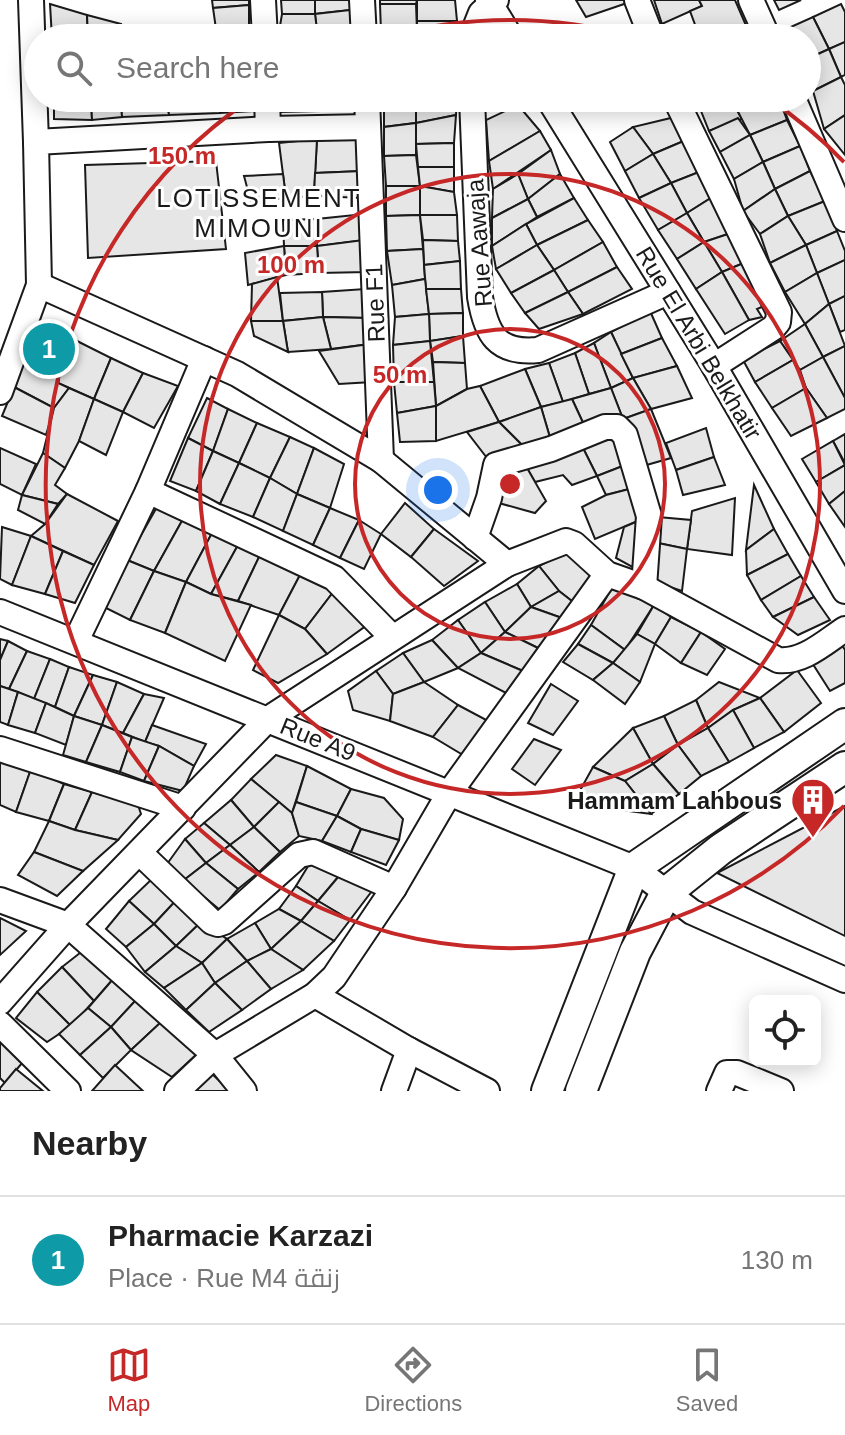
<!DOCTYPE html>
<html lang="en">
<head>
<meta charset="utf-8">
<style>
	body { margin:0; font-family:Helvetica,Cairo,sans-serif; background:#f2f2f2; color:#222 }
	.controls { position:absolute; right:24px; bottom:24px; display:grid; overflow:hidden; border-radius:12px; box-shadow:0 4px 20px #0003 }
	.controls button { width:72px; height:72px; display:grid; place-items:center; padding:0; border:0; border-bottom:2px solid #e0e0e0; background:#fff; color:#222; font:40px sans-serif }
	.you { position:absolute; left:438px; top:490px; width:28px; height:28px; margin:-20px; border:6px solid #fff; border-radius:50%; background:#1a73e8; box-shadow:0 0 0 12px #1a73e833 }
	.badge { display:grid; place-items:center; width:52px; height:52px; border-radius:50%; background:#c62828; color:#fff; font-size:26px; font-weight:700 }
	.pin { position:absolute; translate:-50% -50%; border:4px solid #fff; box-shadow:0 2px 8px #0006 }
	.list { margin:0; padding:0; list-style:none }
	h2 { display:flex; justify-content:space-between; align-items:center; height:104px; margin:0; padding:0 32px; font-size:34px }
	h2 small { font-size:26px; font-weight:400; color:#767676 }
	.list li { display:grid; grid-template-columns:52px 1fr auto; gap:24px; align-items:center; box-sizing:border-box; height:128px; padding:0 32px; border-top:2px solid #e0e0e0 }
	.list b { display:block; font-size:30px; white-space:nowrap }
	.list p { margin:0; font-size:26px; white-space:nowrap; color:#767676 }
	.list em { font-size:26px; font-style:normal; color:#767676 }
	.icon { flex:none; width:44px; height:44px; fill:none; stroke:currentColor; stroke-width:2; stroke-linecap:round; stroke-linejoin:round }
	.map { position:relative; flex:none; width:845px; height:1091px; overflow:hidden }
	.search { position:absolute; background:#fff; box-shadow:0 4px 20px #0003; left:24px; right:24px; top:24px; height:88px; display:flex; align-items:center; gap:20px; box-sizing:border-box; padding:0 28px; border-radius:44px; color:#767676; font-size:30px }
	.sheet { height:232px; background:#fff }
	nav { display:flex; justify-content:space-around; align-items:center; box-sizing:border-box; height:112px; border-top:2px solid #e0e0e0; background:#fff; font-size:22px; color:#767676 }
	nav a { display:grid; justify-items:center; gap:4px }
	nav .on { color:#c62828 }
	.map>svg:first-child { display:block }
	.building { fill:#e6e6e6; stroke:#1a1a1a; stroke-width:2 }
	.lines { fill:none; stroke-linecap:round; stroke-linejoin:round }
	.minor-casing { stroke:#1a1a1a; stroke-width:28 }
	.major-casing { stroke:#1a1a1a; stroke-width:34 }
	.minor { stroke:#fff; stroke-width:24 }
	.major { stroke:#fff; stroke-width:30 }
	.ring { fill:none; stroke:#c62828; stroke-width:4 }
	.labels { text-anchor:middle; dominant-baseline:central; stroke-width:6; stroke-linejoin:round; paint-order:stroke }
	.street-label { font-size:24px; fill:#1a1a1a; stroke:#fff }
	.poi-label { font-size:24px; font-weight:bold; fill:#1a1a1a; stroke:#fff; text-anchor:end }
	.neighbourhood-label { font-size:26px; letter-spacing:2px; fill:#1a1a1a; stroke:#fff }
	.centre { fill:#c62828; stroke:#fff; stroke-width:4 }
	.ring-label { font-size:24px; text-anchor:middle; font-weight:bold; fill:#c62828; stroke:#fff; stroke-width:6; stroke-linejoin:round; paint-order:stroke }
</style>
</head>
<body>
<div class="map">
<svg width="845" height="1091" viewBox="0 0 845 1091">
	<rect width="100%" height="100%" fill="#fff"/>
	<!-- building -->
	<g class="building">
		<path d="M212,0H249V5L213,8Z"/>
		<path d="M281,0H315V14H282Z"/>
		<path d="M315,0H351L350,10L315,14Z"/>
		<path d="M380,0H417L416,4H380Z"/>
		<path d="M417,0H455L457,21H417Z"/>
		<path d="M576,0H630V2L586,17Z"/>
		<path d="M654,0H699L702,6L662,24Z"/>
		<path d="M699,0H735L748,30L724,38H700L690,11L702,6Z"/>
		<path d="M774,0H801L779,10Z"/>
		<path d="M50,4L87,15L88,38H52Z"/>
		<path d="M380,4H416L417,31L381,32Z"/>
		<path d="M841,4L845,12V42L829,49L813,17Z"/>
		<path d="M249,5V32L217,36L213,8Z"/>
		<path d="M350,10L352,38H318L315,14Z"/>
		<path d="M282,14H315L318,38H278Z"/>
		<path d="M87,15L121,24L118,38H88Z"/>
		<path d="M813,17L829,49L807,59V38H788L784,30Z"/>
		<path d="M417,21H457L459,38H417Z"/>
		<path d="M748,30L751,38H724Z"/>
		<path d="M417,31V38H381V32Z"/>
		<path d="M249,32V38H217V36Z"/>
		<path d="M845,42V75L841,77L829,49Z"/>
		<path d="M829,49L841,77L813,91L807,76V59Z"/>
		<path d="M841,77L845,85V115L824,129L813,91Z"/>
		<path d="M54,98H91L92,120L54,119Z"/>
		<path d="M91,98H121L122,117L92,120Z"/>
		<path d="M121,98H167L169,115L122,117Z"/>
		<path d="M167,98H220V113L169,115Z"/>
		<path d="M220,98H253L254,111L220,113Z"/>
		<path d="M280,98H320L321,111L280,112Z"/>
		<path d="M320,98H357V110L321,111Z"/>
		<path d="M384,98H416V123L384,127Z"/>
		<path d="M416,98H457L456,115L416,123Z"/>
		<path d="M712,98H730L742,119L709,131L699,106Z"/>
		<path d="M746,98H766L773,109L781,104L787,120L750,135L734,104Z"/>
		<path d="M518,105L540,131L489,161L486,120Z"/>
		<path d="M456,115L454,143L416,144V123Z"/>
		<path d="M845,115V155L824,129Z"/>
		<path d="M675,117L686,140L653,154L633,127Z"/>
		<path d="M738,118L750,135L720,152L709,131Z"/>
		<path d="M787,120L800,146L763,162L750,135Z"/>
		<path d="M416,123V155L384,156V127Z"/>
		<path d="M633,127L653,154L625,171L610,142Z"/>
		<path d="M540,131L551,150L493,189L489,161Z"/>
		<path d="M750,135L763,162L734,179L720,152Z"/>
		<path d="M360,138L362,171L315,173L317,139Z"/>
		<path d="M317,139L314,196L286,198L279,143Z"/>
		<path d="M686,140L704,170L671,183L653,154Z"/>
		<path d="M454,143V167H418L416,144Z"/>
		<path d="M800,146L810,171L775,189L763,162Z"/>
		<path d="M551,150L560,174L528,199L518,174Z"/>
		<path d="M653,154L671,183L639,198L625,171Z"/>
		<path d="M416,155L420,186H386L384,156Z"/>
		<path d="M216,161L226,249L88,258L85,165Z"/>
		<path d="M763,162L775,189L743,211L734,179Z"/>
		<path d="M418,167H454V192L420,186Z"/>
		<path d="M704,170L714,196L687,213L671,183Z"/>
		<path d="M362,171L364,198L314,196L315,173Z"/>
		<path d="M810,171L825,201L788,216L775,189Z"/>
		<path d="M283,174L286,198L251,202L244,176Z"/>
		<path d="M518,174L528,199L492,218L493,189Z"/>
		<path d="M560,174L574,198L537,217L528,199Z"/>
		<path d="M671,183L687,213L658,230L639,198Z"/>
		<path d="M386,186H420V215L386,216Z"/>
		<path d="M420,186L454,192L457,215H420Z"/>
		<path d="M775,189L788,216L760,234L743,211Z"/>
		<path d="M714,196L731,233L704,242L687,213Z"/>
		<path d="M574,198L588,220L537,245L526,224Z"/>
		<path d="M528,199L537,217L492,246V218Z"/>
		<path d="M825,201L837,231L806,245L788,216Z"/>
		<path d="M687,213L704,242L677,259L658,230Z"/>
		<path d="M364,214V240L317,246V219Z"/>
		<path d="M420,215L423,249L387,251L386,216Z"/>
		<path d="M420,215H457L458,241L423,240Z"/>
		<path d="M788,216L806,245L770,263L760,234Z"/>
		<path d="M317,219V246H284L283,220Z"/>
		<path d="M588,220L603,242L554,270L537,245Z"/>
		<path d="M526,224L537,245L496,269L492,246Z"/>
		<path d="M837,231L845,251V260L817,273L806,245Z"/>
		<path d="M731,233L746,262L722,272L704,242Z"/>
		<path d="M364,240L367,272L319,273L317,246Z"/>
		<path d="M423,240L458,241L460,261L424,265Z"/>
		<path d="M603,242L617,267L568,292L554,270Z"/>
		<path d="M704,242L722,272L696,289L677,259Z"/>
		<path d="M537,245L554,270L511,293L496,269Z"/>
		<path d="M806,245L817,273L785,292L770,263Z"/>
		<path d="M284,246H317L319,273L286,275Z"/>
		<path d="M284,246L286,275L248,285L245,253Z"/>
		<path d="M423,249L425,279L392,285L387,251Z"/>
		<path d="M845,260V296L829,304L817,273Z"/>
		<path d="M460,261L461,289H426L424,265Z"/>
		<path d="M746,262L767,305L757,309L762,317L749,320L722,272Z"/>
		<path d="M617,267L632,289L583,314L568,292Z"/>
		<path d="M554,270L568,292L525,313L511,293Z"/>
		<path d="M722,272L749,320L725,334L696,289Z"/>
		<path d="M817,273L829,304L805,324L785,292Z"/>
		<path d="M277,277L283,321H251L252,284Z"/>
		<path d="M425,279L429,314L395,317L392,285Z"/>
		<path d="M365,289L368,318L323,317L322,292Z"/>
		<path d="M426,289H461L463,313L429,314Z"/>
		<path d="M322,292L323,317L283,321L280,293Z"/>
		<path d="M568,292L583,314L539,329L525,313Z"/>
		<path d="M845,296V330L840,332L829,304Z"/>
		<path d="M829,304L845,346L823,357L805,324Z"/>
		<path d="M650,311L662,338L621,354L611,332Z"/>
		<path d="M463,313V336L430,341L429,314Z"/>
		<path d="M429,314L430,341L393,345L395,317Z"/>
		<path d="M323,317L368,318L370,344L331,349Z"/>
		<path d="M323,317L331,349L288,352L283,321Z"/>
		<path d="M251,321H283L288,352L254,336Z"/>
		<path d="M38,322L75,340L60,373L24,357Z"/>
		<path d="M805,324L823,357L800,370L780,341Z"/>
		<path d="M611,332L633,378L611,388L594,343Z"/>
		<path d="M463,336L465,363L433,362L430,341Z"/>
		<path d="M662,338L677,366L633,378L621,354Z"/>
		<path d="M75,340L111,358L94,399L58,383L60,373Z"/>
		<path d="M430,341L434,382H394L393,345Z"/>
		<path d="M780,341L793,360L755,382L743,360Z"/>
		<path d="M594,343L611,388L589,394L575,353Z"/>
		<path d="M370,344L372,382L339,384L319,351Z"/>
		<path d="M845,346V398L823,357Z"/>
		<path d="M575,353L589,394L563,402L549,363Z"/>
		<path d="M24,357L60,373L58,383L69,388L54,408L14,387Z"/>
		<path d="M823,357L845,398V409L827,418L806,388L800,370Z"/>
		<path d="M111,358L143,373L123,412L94,399Z"/>
		<path d="M793,360L806,388L772,408L755,382Z"/>
		<path d="M433,362L465,363L467,389L436,406Z"/>
		<path d="M549,363L563,402L541,407L525,369Z"/>
		<path d="M677,366L692,398L651,409L633,378Z"/>
		<path d="M525,369L541,407L499,422L480,386Z"/>
		<path d="M143,373L178,386L154,428L123,412Z"/>
		<path d="M633,378L651,409L623,419L611,388Z"/>
		<path d="M394,382H434L436,406L397,413Z"/>
		<path d="M480,386L499,422L436,441V406L467,389Z"/>
		<path d="M14,387L54,408L46,435L2,416Z"/>
		<path d="M69,388L94,399L79,441L65,468L43,453L54,408Z"/>
		<path d="M611,388L623,419L585,427L572,399Z"/>
		<path d="M806,388L827,418L791,436L772,408Z"/>
		<path d="M207,398L228,409L213,451L188,438Z"/>
		<path d="M94,399L123,412L106,455L79,441Z"/>
		<path d="M572,399L585,427L551,441L541,407Z"/>
		<path d="M436,406V441L400,442L397,413Z"/>
		<path d="M541,407L551,441L527,450L499,422Z"/>
		<path d="M228,409L257,423L239,463L213,451Z"/>
		<path d="M651,409L671,458L643,466L623,419Z"/>
		<path d="M499,422L527,450L487,458L467,432Z"/>
		<path d="M257,423L290,437L270,478L239,463Z"/>
		<path d="M706,428L714,457L676,470L666,443Z"/>
		<path d="M845,434V463L833,441Z"/>
		<path d="M625,436L633,462L597,476L582,446Z"/>
		<path d="M290,437L314,448L297,494L270,478Z"/>
		<path d="M188,438L213,451L196,491L170,481Z"/>
		<path d="M833,441L845,465L816,482L802,459Z"/>
		<path d="M582,446L597,476L572,485L563,475L535,482L523,461Z"/>
		<path d="M0,448L36,464L22,495L0,484Z"/>
		<path d="M314,448L344,464L330,508L297,494Z"/>
		<path d="M213,451L239,463L220,504L196,491Z"/>
		<path d="M43,453L65,468L55,485L67,494L58,504L22,495Z"/>
		<path d="M714,457L725,485L683,495L676,470Z"/>
		<path d="M523,461L546,501L535,513L495,502L499,466Z"/>
		<path d="M633,462L637,487L606,495L597,476Z"/>
		<path d="M239,463L270,478L253,517L220,504Z"/>
		<path d="M845,465V491L829,504L816,482Z"/>
		<path d="M270,478L297,494L283,531L253,517Z"/>
		<path d="M754,485L774,529L746,550Z"/>
		<path d="M637,487L645,518L595,539L582,507L606,495Z"/>
		<path d="M845,491V527L829,504Z"/>
		<path d="M67,494L118,521L94,565L31,536L45,524Z"/>
		<path d="M297,494L330,508L313,545L283,531Z"/>
		<path d="M22,495L58,504L45,524L18,510Z"/>
		<path d="M735,498L732,555L687,549L692,511Z"/>
		<path d="M405,503L434,529L411,557L381,534Z"/>
		<path d="M157,507L183,519L154,571L127,560Z"/>
		<path d="M330,508L359,520L340,558L313,545Z"/>
		<path d="M658,517L691,520L687,549L658,543Z"/>
		<path d="M645,518L636,569L616,558L624,527Z"/>
		<path d="M183,519L212,533L186,582L154,571Z"/>
		<path d="M359,520L381,534L364,569L340,558Z"/>
		<path d="M2,527L31,536L12,585L0,579Z"/>
		<path d="M434,529L478,561L444,586L411,557Z"/>
		<path d="M774,529L788,554L747,575L746,550Z"/>
		<path d="M212,533L238,545L211,594L186,582Z"/>
		<path d="M31,536L63,551L45,594L12,585Z"/>
		<path d="M658,543L687,549L682,591L655,582Z"/>
		<path d="M238,545L260,555L238,601L211,594Z"/>
		<path d="M572,549L600,572L577,605L559,591L539,566Z"/>
		<path d="M63,551L94,565L75,603L45,594Z"/>
		<path d="M788,554L801,576L761,600L747,575Z"/>
		<path d="M260,555L301,573L279,615L238,601Z"/>
		<path d="M127,560L154,571L130,620L104,607Z"/>
		<path d="M539,566L559,591L531,607L517,584Z"/>
		<path d="M154,571L186,582L165,633L130,620Z"/>
		<path d="M301,573L334,591L305,629L279,615Z"/>
		<path d="M801,576L814,597L773,617L761,600Z"/>
		<path d="M186,582L211,594L251,605L225,661L165,633Z"/>
		<path d="M615,582L654,605L625,650L591,625Z"/>
		<path d="M517,584L531,607L505,632L485,602Z"/>
		<path d="M334,591L367,625L327,654L305,629Z"/>
		<path d="M559,591L577,605L562,618L531,607Z"/>
		<path d="M814,597L830,620L798,635L773,617Z"/>
		<path d="M485,602L505,632L481,653L458,620Z"/>
		<path d="M654,605L671,617L655,644L637,634Z"/>
		<path d="M531,607L562,618L538,648L505,632Z"/>
		<path d="M279,615L305,629L327,654L278,683L253,670Z"/>
		<path d="M671,617L701,632L681,663L655,644Z"/>
		<path d="M458,620L481,653L458,668L432,640Z"/>
		<path d="M591,625L625,650L613,663L578,644Z"/>
		<path d="M505,632L538,648L523,671L481,653Z"/>
		<path d="M701,632L725,649L707,675L681,663Z"/>
		<path d="M637,634L655,644L640,682L613,663Z"/>
		<path d="M0,639L8,641L0,660Z"/>
		<path d="M432,640L458,668L424,682L403,653Z"/>
		<path d="M839,640L845,650V683L830,691L809,658Z"/>
		<path d="M8,641L27,651L9,689L0,686V660Z"/>
		<path d="M578,644L613,663L593,680L563,662Z"/>
		<path d="M27,651L50,659L34,699L9,689Z"/>
		<path d="M403,653L424,682L393,694L376,671Z"/>
		<path d="M481,653L523,671L506,693L458,668Z"/>
		<path d="M50,659L69,667L55,707L34,699Z"/>
		<path d="M613,663L640,682L625,704L593,680Z"/>
		<path d="M69,667L93,675L74,716L55,707Z"/>
		<path d="M797,670L821,703L784,732L760,698Z"/>
		<path d="M376,671L393,694L390,721L353,710L348,691Z"/>
		<path d="M93,675L117,682L102,725L74,716Z"/>
		<path d="M117,682L144,694L123,733L102,725Z"/>
		<path d="M424,682L458,705L433,737L390,721L393,694Z"/>
		<path d="M719,682L760,698L733,710L708,728L696,700Z"/>
		<path d="M551,684L578,701L553,735L528,723Z"/>
		<path d="M0,686L18,692L8,725L0,722Z"/>
		<path d="M18,692L46,703L35,733L8,725Z"/>
		<path d="M144,694L164,698L145,742L123,733Z"/>
		<path d="M760,698L784,732L754,748L733,710Z"/>
		<path d="M696,700L708,728L678,745L664,716Z"/>
		<path d="M46,703L74,716L66,745L35,733Z"/>
		<path d="M458,705L492,723L463,755L433,737Z"/>
		<path d="M733,710L754,748L729,762L708,728Z"/>
		<path d="M74,716L102,725L86,762L63,755Z"/>
		<path d="M664,716L678,745L653,764L633,728Z"/>
		<path d="M102,725L132,737L120,772L86,762Z"/>
		<path d="M152,725L206,744L194,766L159,746L145,742Z"/>
		<path d="M633,728L653,764L625,781L593,767Z"/>
		<path d="M708,728L729,762L701,776L678,745Z"/>
		<path d="M132,737L159,746L144,781L120,772Z"/>
		<path d="M534,739L561,750L535,785L512,769Z"/>
		<path d="M678,745L701,776L679,794L653,764Z"/>
		<path d="M159,746L194,766L183,791L144,781Z"/>
		<path d="M276,755L307,766L292,813L251,779Z"/>
		<path d="M0,761L31,769L16,812L0,805Z"/>
		<path d="M653,764L679,794L651,814L625,781Z"/>
		<path d="M307,766L351,789L337,816L296,802Z"/>
		<path d="M593,767L625,781L651,814L606,808L578,794Z"/>
		<path d="M31,769L64,784L49,821L16,812Z"/>
		<path d="M251,779L279,802L254,827L231,800Z"/>
		<path d="M64,784L92,792L75,830L49,821Z"/>
		<path d="M351,789L384,798L403,819L399,840L361,829L337,816Z"/>
		<path d="M92,792L138,805L141,814L118,840L75,830Z"/>
		<path d="M231,800L254,827L230,845L204,823Z"/>
		<path d="M279,802L292,813L299,836L280,852L254,827Z"/>
		<path d="M296,802L337,816L322,841L299,836L292,813Z"/>
		<path d="M845,806V936L717,873Z"/>
		<path d="M337,816L361,829L351,852L322,841Z"/>
		<path d="M49,821L75,830L118,840L83,871L34,852Z"/>
		<path d="M204,823L230,845L206,863L185,839Z"/>
		<path d="M254,827L280,852L259,872L230,845Z"/>
		<path d="M361,829L399,840L386,865L351,852Z"/>
		<path d="M185,839L206,863L184,880L167,864Z"/>
		<path d="M230,845L259,872L238,889L206,863Z"/>
		<path d="M34,852L83,871L57,896L18,875Z"/>
		<path d="M313,858L344,870L318,901L296,886Z"/>
		<path d="M206,863L238,889L220,910L184,880Z"/>
		<path d="M344,870L378,883L350,920L318,901Z"/>
		<path d="M155,876L181,895L154,924L129,901Z"/>
		<path d="M296,886L318,901L301,921L279,909Z"/>
		<path d="M181,895L201,922L176,946L154,924Z"/>
		<path d="M129,901L154,924L126,947L106,929Z"/>
		<path d="M318,901L350,920L334,941L301,921Z"/>
		<path d="M279,909L301,921L271,949L255,923Z"/>
		<path d="M0,918L26,931L0,955Z"/>
		<path d="M301,921L334,941L303,970L271,949Z"/>
		<path d="M201,922L227,939L202,963L176,946Z"/>
		<path d="M255,923L271,949L247,961L227,939Z"/>
		<path d="M154,924L176,946L145,972L126,947Z"/>
		<path d="M227,939L247,961L215,983L202,963Z"/>
		<path d="M176,946L202,963L164,988L145,972Z"/>
		<path d="M85,949L114,978L94,1001L62,967Z"/>
		<path d="M271,949L303,970L271,989L247,961Z"/>
		<path d="M247,961L271,989L242,1010L215,983Z"/>
		<path d="M202,963L215,983L186,1010L164,988Z"/>
		<path d="M62,967L94,1001L71,1026L37,992Z"/>
		<path d="M114,978L136,1000L111,1027L88,1008Z"/>
		<path d="M215,983L242,1010L209,1032L186,1010Z"/>
		<path d="M37,992L71,1026L47,1042L16,1018Z"/>
		<path d="M136,1000L160,1023L131,1050L111,1027Z"/>
		<path d="M88,1008L111,1027L80,1055L59,1034Z"/>
		<path d="M160,1023L198,1053L172,1077L131,1050Z"/>
		<path d="M111,1027L131,1050L103,1078L80,1055Z"/>
		<path d="M0,1037L23,1062L5,1083L0,1078Z"/>
		<path d="M115,1065L143,1091H92Z"/>
		<path d="M16,1069L43,1091H0V1088Z"/>
		<path d="M209,1071L228,1089L226,1091H187Z"/>
	</g>
	<g class="lines">
		<!-- minor casing -->
		<g class="minor-casing">
			<g id="minor">
				<path d="M31,0L36,142"/>
				<path d="M263,0L265,38"/>
				<path d="M362,0L364,38"/>
				<path d="M488,0L511,38"/>
				<path d="M637,0L652,38"/>
				<path d="M751,0L768,38"/>
				<path d="M471,38L481,13L496,0"/>
				<path d="M267,98L268,129"/>
				<path d="M367,98L381,460"/>
				<path d="M472,98L480,297C486,334 497,354 538,350L668,292"/>
				<path d="M548,98L714,366L845,591"/>
				<path d="M675,98L779,312L778,322L773,328L714,366"/>
				<path d="M793,98L845,219"/>
				<path d="M39,285L237,374L381,460L507,564"/>
				<path d="M0,392L39,285L36,142L268,129L368,127"/>
				<path d="M148,491L334,578L392,637"/>
				<path d="M475,538L489,498L496,465L551,449L605,427H617L625,435L649,516L644,587"/>
				<path d="M0,612L634,868L692,912L845,980"/>
				<path d="M76,641L148,491L204,359"/>
				<path d="M0,749L183,808"/>
				<path d="M140,853L212,922L218,924L224,922L299,855L313,852L394,888"/>
				<path d="M0,900L68,925L215,1055L244,1091"/>
				<path d="M315,995L409,1050L487,1091"/>
				<path d="M0,1002L68,925L268,719L507,564L566,541L574,544L607,574L644,587L778,660C803,663 825,642 845,629"/>
				<path d="M0,1024L68,1091"/>
				<path d="M177,1091L215,1055L315,995L334,977L394,888L450,792L607,574"/>
				<path d="M394,1091L409,1050"/>
				<path d="M719,1091L727,1073H737L781,1091"/>
			</g>
		</g>
		<!-- major casing -->
		<g class="major-casing">
			<g id="major">
				<path d="M547,1091L634,868L845,724"/>
				<path d="M581,1091L635,952L666,893L721,849L845,767"/>
			</g>
		</g>
		<!-- minor -->
		<use href="#minor" class="minor"/>
		<!-- major -->
		<use href="#major" class="major"/>
	</g>
	<!-- distance rings -->
	<g class="ring">
		<circle cx="510" cy="484" r="155"/>
		<circle cx="510" cy="484" r="310"/>
		<path d="M844 806A464 464 0 1 1 251 99M382 38A464 464 0 0 1 638 38M769 99A464 464 0 0 1 844 162"/>
	</g>
	<!-- icons -->
	<defs>
		<g id="building-pin" transform="scale(2.3)"><path d="M0 17L-7.5 6A9.5 9.5 0 1 1 7.5 6Z" fill="#c62828" stroke="#fff"/><path d="M-4-6H4V6H1V3H-1V6H-4ZM-2.5-4.3h1.7v1.8h-1.7ZM.8-4.3h1.7v1.8H.8ZM-2.5-1h1.7V.8h-1.7ZM.8-1h1.7V.8H.8Z" fill="#fff"/></g>
	</defs>
	<g fill-rule="evenodd">
		<use href="#building-pin" x="813" y="800"/>
	</g>
	<g class="labels">
		<!-- street labels -->
		<g class="street-label">
			<text transform="translate(479 243) rotate(-94)">Rue Aawaja</text>
			<text transform="translate(375 303) rotate(-92)">Rue F1</text>
			<text transform="translate(699 343) rotate(59)">Rue El Arbi Belkhatir</text>
			<text transform="translate(318 739) rotate(22)">Rue A9</text>
		</g>
		<!-- poi labels -->
		<g class="poi-label">
			<text x="782" y="800">Hammam Lahbous</text>
		</g>
		<!-- neighbourhood labels -->
		<g class="neighbourhood-label">
			<text x="259" y="198">LOTISSEMENT<tspan x="259" dy="30">MIMOUNI</tspan></text>
		</g>
	</g>
	<circle cx="510" cy="484" r="12" class="centre"/>
	<g class="ring-label">
		<text x="182" y="164">150 m</text>
		<text x="291" y="273">100 m</text>
		<text x="400" y="383">50 m</text>
	</g>
</svg>
<div class="controls">
<button><svg class="icon" aria-label="locate" viewBox="0 0 24 24"><circle cx="12" cy="12" r="6"/><path d="M12 2v4M12 18v4M2 12h4M18 12h4"/></svg></button>
</div>
<div class="you"></div>
<div class="pin badge" style="left:49px;top:349px;background:#0f9aa8">1</div>
<div class="search"><svg class="icon" aria-label="search" viewBox="0 0 24 24"><circle cx="10" cy="10" r="6"/><path d="M15 15l6 6"/></svg>Search here</div>
</div>
<section class="sheet">
<h2>Nearby<small></small></h2>
<ul class="list">
<li><span class="badge" style="background:#0f9aa8">1</span><div><b>Pharmacie Karzazi</b><p>Place · Rue M4 زنقة</p></div><em>130 m</em></li>
</ul>
</section>
<nav>
<a class="on"><svg class="icon" aria-label="map" viewBox="0 0 24 24"><path d="M3 6l6-2 6 2 6-2v14l-6 2-6-2-6 2zM9 4v14M15 6v14"/></svg>Map</a>
<a><svg class="icon" aria-label="directions" viewBox="0 0 24 24"><path d="M12 3l9 9-9 9-9-9zM9 14v-3h6M13 9l2 2-2 2"/></svg>Directions</a>
<a><svg class="icon" aria-label="saved" viewBox="0 0 24 24"><path d="M7 4h10v16l-5-4-5 4z"/></svg>Saved</a>
</nav>
</body>
</html>
